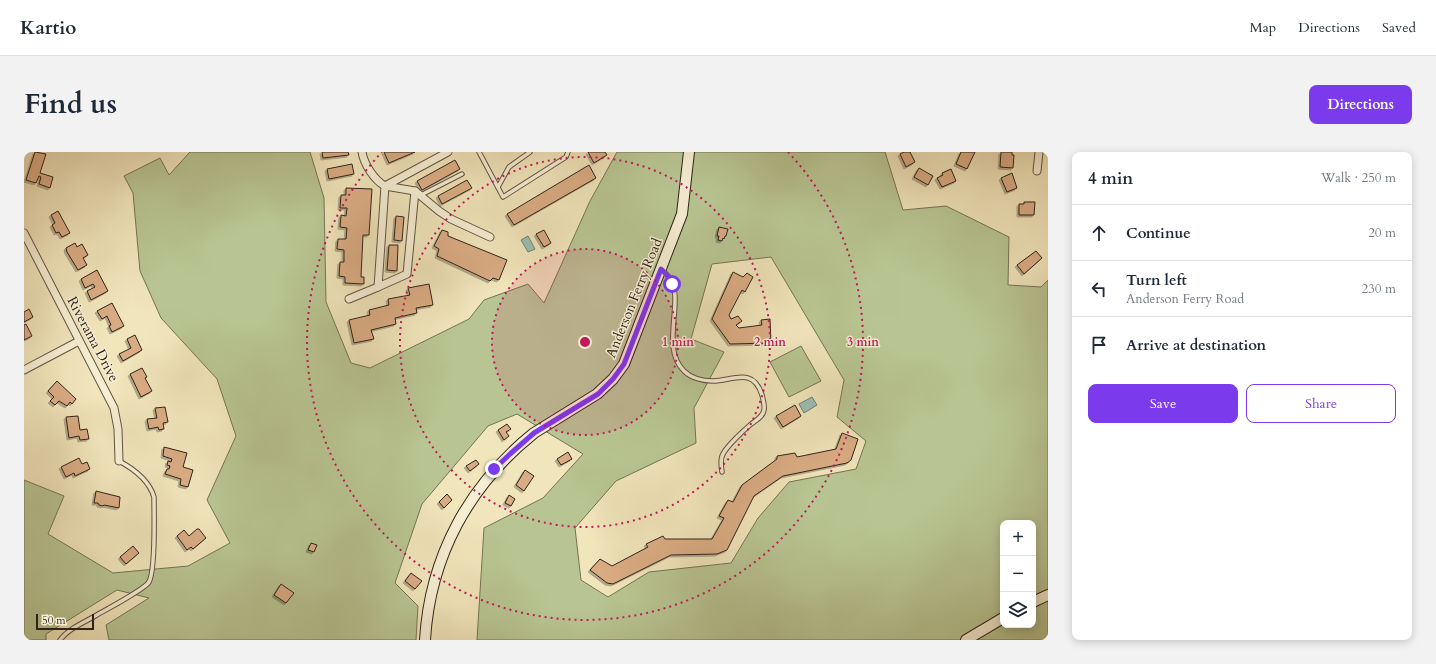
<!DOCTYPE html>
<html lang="en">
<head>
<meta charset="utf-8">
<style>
	body { margin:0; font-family:Cardo,serif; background:#f2f2f3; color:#1f2937 }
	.controls { position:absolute; right:12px; bottom:12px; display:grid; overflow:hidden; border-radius:8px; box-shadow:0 2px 10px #0003 }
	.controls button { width:36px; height:36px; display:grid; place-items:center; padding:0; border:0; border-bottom:1px solid #e0e1e3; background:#fff; color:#1f2937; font:20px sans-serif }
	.scale { position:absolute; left:12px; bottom:10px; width:58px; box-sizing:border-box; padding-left:4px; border:2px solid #30231a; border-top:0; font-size:11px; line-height:14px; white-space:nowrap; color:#30231a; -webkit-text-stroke:3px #f6eed3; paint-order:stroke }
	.stop { position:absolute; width:12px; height:12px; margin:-9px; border:3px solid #7c3aed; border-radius:50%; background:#fff }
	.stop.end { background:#7c3aed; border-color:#fff; box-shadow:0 1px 4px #0008 }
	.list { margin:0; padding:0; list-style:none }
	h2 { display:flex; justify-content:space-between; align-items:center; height:52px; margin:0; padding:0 16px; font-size:17px }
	h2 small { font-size:13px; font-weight:400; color:#747a83 }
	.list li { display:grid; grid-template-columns:26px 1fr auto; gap:12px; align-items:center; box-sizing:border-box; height:56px; padding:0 16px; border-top:1px solid #e0e1e3 }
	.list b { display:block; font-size:15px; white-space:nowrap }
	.list p { margin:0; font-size:13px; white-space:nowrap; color:#747a83 }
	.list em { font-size:13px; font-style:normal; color:#747a83 }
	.actions { display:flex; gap:8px; padding:12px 16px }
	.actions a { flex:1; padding:9px 0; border:1px solid #7c3aed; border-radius:8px; text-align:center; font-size:14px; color:#7c3aed }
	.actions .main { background:#7c3aed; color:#fff }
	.icon { flex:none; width:22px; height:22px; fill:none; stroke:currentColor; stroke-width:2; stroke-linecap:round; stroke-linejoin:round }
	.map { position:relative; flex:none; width:1024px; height:488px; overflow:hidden; border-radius:8px }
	header { display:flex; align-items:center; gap:24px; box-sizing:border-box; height:56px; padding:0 20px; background:#fff; border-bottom:1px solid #e0e1e3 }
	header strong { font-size:19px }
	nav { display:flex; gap:22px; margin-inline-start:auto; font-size:14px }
	.intro { display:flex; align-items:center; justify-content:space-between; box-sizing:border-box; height:96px; padding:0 24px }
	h1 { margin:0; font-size:28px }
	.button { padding:10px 18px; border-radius:8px; background:#7c3aed; color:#fff; font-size:14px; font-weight:700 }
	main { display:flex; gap:24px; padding:0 24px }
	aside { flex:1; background:#fff; border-radius:8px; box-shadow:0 2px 10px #0003 }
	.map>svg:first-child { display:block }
	.green { fill:#b8c592; stroke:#747456; fill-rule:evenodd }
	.water { fill:#9bbfb4; stroke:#708176 }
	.building { fill:#daac84; stroke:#30231a; filter:url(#shadow) }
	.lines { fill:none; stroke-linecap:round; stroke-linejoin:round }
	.lane-casing { stroke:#605442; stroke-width:5.5 }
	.street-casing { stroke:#605442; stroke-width:9 }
	.secondary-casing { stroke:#30231a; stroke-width:12 }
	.lane { stroke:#f6eed3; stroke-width:3.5 }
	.street { stroke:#f6eed3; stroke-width:7 }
	.secondary { stroke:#f6eed3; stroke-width:10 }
	.route { stroke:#7c3aed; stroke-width:5 }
	.ring { fill:none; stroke:#c2185b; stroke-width:2; stroke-dasharray:2 4 }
	.labels { text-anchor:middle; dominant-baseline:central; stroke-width:3; stroke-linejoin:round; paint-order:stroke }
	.street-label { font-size:14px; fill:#30231a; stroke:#f6eed3 }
	.centre { fill:#c2185b; stroke:#f6eed3; stroke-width:2 }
	.ring-label { font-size:12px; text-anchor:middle; font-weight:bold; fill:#c2185b; stroke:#f6eed3; stroke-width:3; stroke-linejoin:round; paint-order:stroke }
</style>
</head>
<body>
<header>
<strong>Kartio</strong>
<nav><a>Map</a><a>Directions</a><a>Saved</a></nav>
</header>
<div class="intro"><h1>Find us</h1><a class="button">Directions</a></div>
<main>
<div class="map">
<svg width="1024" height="488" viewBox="0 0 1024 488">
	<defs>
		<filter id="shadow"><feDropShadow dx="-2" dy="2" stdDeviation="0" flood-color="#0004"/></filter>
	</defs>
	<rect width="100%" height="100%" fill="#f1e5bb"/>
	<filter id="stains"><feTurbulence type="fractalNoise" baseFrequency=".005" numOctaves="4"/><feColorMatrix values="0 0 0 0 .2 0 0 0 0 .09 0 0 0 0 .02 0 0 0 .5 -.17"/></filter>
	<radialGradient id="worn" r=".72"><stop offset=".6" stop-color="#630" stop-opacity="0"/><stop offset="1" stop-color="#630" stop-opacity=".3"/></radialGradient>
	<!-- green -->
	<g class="green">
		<path d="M166,0H286L300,46L302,150L327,211L346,216L445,167L460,148L504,132L520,151L566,49L593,0H861L879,58L922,54L985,85L984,133L1017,135L1024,128V488H453L460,376L519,346L559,302L493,262L464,274L398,352L371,431L394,454L392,488H85L82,473L125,446L93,438L22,482V488H0V328L40,344L24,382L89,421L164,414L206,391L183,348L212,284L193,227L137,166L116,119L109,41L100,24L136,6L145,23ZM747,105L820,228L813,265L842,289L832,317L765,330L734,366L707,411L625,420L584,445L557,428L551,376L592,329L672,291L670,256L700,200L667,187L688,112ZM979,371H1009V473H979Z"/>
		<path d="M777,194L797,229L765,245L746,210Z"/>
	</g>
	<!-- water -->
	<g class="water">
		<path d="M504,84L511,97L504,100L497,88Z"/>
		<path d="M788,245L793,253L780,261L775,252Z"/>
	</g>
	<!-- building -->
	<g class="building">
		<path d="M11,0L22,2L16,21L29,25L26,36L15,32L17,25L15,24L12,31L2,28Z"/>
		<path d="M298,0H324L325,3L299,6Z"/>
		<path d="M360,0H391L365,11Z"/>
		<path d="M564,0H581L583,3L570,11Z"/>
		<path d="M880,0H886L891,10L882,15L876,2Z"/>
		<path d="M937,0H951L943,17L932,12Z"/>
		<path d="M977,0H988V3H990L989,16L976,15Z"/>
		<path d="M431,8L436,17L398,38L393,29Z"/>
		<path d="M328,12L330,22L305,27L303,17Z"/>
		<path d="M565,13L572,26L490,73L483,62Z"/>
		<path d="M895,16L909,24L904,33L890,25Z"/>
		<path d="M927,17L932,29L918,35L913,26L919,23L918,21Z"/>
		<path d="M988,21L993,36L983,40L977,26Z"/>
		<path d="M443,28L448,36L418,52L414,44Z"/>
		<path d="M322,36L348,37L345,83H339L337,125H340V132L321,131V125L315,124L316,110H320V98L313,97L314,87H322L323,76L316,75L317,63L322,64L323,56H316L317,43H322Z"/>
		<path d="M1000,50H1011L1010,63H995V52H1000Z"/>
		<path d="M34,59L46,81L38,85L35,80L32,81L28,73L31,71L27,63Z"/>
		<path d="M372,64L380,65L378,89L370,88Z"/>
		<path d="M695,75L704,77L702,84H701L700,87L699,86L698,89L694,88L695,84H693Z"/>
		<path d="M418,78L424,80V84L483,108L475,128L469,126L466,129L413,104L415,97L410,94Z"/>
		<path d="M520,78L527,91L520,95L512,82Z"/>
		<path d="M51,91L53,95L58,92L64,103L59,106L63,113L54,118L43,100L42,96Z"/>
		<path d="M365,93H374L373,119L363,118Z"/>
		<path d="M1012,99L1018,106L1000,122L993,113Z"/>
		<path d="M73,118L84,139L67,148L63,139L71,135L69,132L61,136L57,127Z"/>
		<path d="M709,120L719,125L723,121L729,125L721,140L718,138L705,163L707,167L714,164L718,169L712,173L715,176L738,173L737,168L746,167L747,191L706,192L688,167Z"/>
		<path d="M405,132L409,153L392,156L393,161L371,166L372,172L347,178L350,187L330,191L325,168L346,163L345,158L365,153L364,147L386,143L384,136Z"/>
		<path d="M88,151L100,174L88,180L85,174L87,173L83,164L78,167L73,159Z"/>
		<path d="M5,157L9,165L0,170V160Z"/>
		<path d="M2,172L8,184L0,188V173Z"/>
		<path d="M111,183L118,198L99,209L95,202L107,196L103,187Z"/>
		<path d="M118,216L123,225L121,226L128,239L117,245L106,222Z"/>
		<path d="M33,229L52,247L48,252L46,250L43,254L35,249L31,253L26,249L30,245L24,239Z"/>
		<path d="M771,253L777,264L759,275L752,264Z"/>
		<path d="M141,255L144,270L139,271L140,277L135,278L134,275L125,277L123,267L133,266L131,256Z"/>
		<path d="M54,264L56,278L63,277L65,287L56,288L55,284L45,286L42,265Z"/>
		<path d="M483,272L487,277L482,280L485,284L480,288L474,278Z"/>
		<path d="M818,281L834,287L827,308L823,311L759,324L730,344L703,398L693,402L647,403L589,432L583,431L566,418L576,407L588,414L624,395L622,392L639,384L641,387H688L700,366L695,364L704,348L709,350L718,333L753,307V304L771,301L773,305L812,297Z"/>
		<path d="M140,295L163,301L159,315L169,318L164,335L156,333L157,327L141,322L143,317H145L146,314L143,313L144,309L147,310L148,307L139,304Z"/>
		<path d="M544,300L548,307L537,313L533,307Z"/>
		<path d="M55,306L58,312L63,310L66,317L51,324L50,321L42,325L37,315Z"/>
		<path d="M452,308L455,312L446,319L442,314Z"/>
		<path d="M501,318L510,324L500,339L492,333Z"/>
		<path d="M72,339L96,345L95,356L80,353L79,354L75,353L74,351H70Z"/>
		<path d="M423,342L428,348L420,356L415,350Z"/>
		<path d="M485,343L491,347L487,354L481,351Z"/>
		<path d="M173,377H175L182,386L169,397L167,395L163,398L153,384L160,378L165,384Z"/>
		<path d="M287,391L293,393L290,400L284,398Z"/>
		<path d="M109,394L115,401L102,412L96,405Z"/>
		<path d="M387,421L398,429L391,437L381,429Z"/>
		<path d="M257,432L270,441L262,451L250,443Z"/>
	</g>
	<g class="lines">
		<!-- lane casing -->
		<g class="lane-casing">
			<g id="lane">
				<path d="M455,0L479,45L542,5L544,0"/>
				<path d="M474,35L485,15L506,0"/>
				<path d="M397,43L438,22"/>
				<path d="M638,118C640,120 643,123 645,125C662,147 635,195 660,219C667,226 679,229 689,229C708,229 729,214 738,243C739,247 741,253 740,258C739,265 732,268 726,273C719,279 703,294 699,302C696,307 697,314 698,320"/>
				<path d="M36,488C44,477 59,471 71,464C81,458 120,438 125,430C132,417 130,361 130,345C125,328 110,317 95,309"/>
			</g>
		</g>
		<!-- street casing -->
		<g class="street-casing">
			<g id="street">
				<path d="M338,0C340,12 350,28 361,34L391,39L415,59L427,67L466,85"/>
				<path d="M1013,19L1015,0"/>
				<path d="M391,39L383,122L354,135L361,34L424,0"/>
				<path d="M0,81L90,256L94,277L95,309"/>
				<path d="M325,147L354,135"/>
				<path d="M0,218L55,189"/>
			</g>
		</g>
		<!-- secondary casing -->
		<g class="secondary-casing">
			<g id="secondary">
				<path d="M1009,450L1024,443"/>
				<path d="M401,488C406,404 445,333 510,281L573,242L589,227L600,212L658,62L665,0"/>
				<path d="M942,488L979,466"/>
			</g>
		</g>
		<!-- lane -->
		<use href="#lane" class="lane"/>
		<!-- street -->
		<use href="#street" class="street"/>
		<!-- secondary -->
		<use href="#secondary" class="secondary"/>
	</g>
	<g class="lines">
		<!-- route -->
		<path class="route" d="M470,317L486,302L510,281L574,242L589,227L600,212L637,117L645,125L648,132"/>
	</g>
	<!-- distance rings -->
	<circle cx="561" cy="190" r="93" fill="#c2185b" fill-opacity=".12"/>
	<g class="ring">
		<circle cx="561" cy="190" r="93"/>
		<circle cx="561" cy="190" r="185"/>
		<path d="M764 0A278 278 0 1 1 358 0"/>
	</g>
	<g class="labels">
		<!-- street labels -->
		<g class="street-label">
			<text transform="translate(610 146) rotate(-68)">Anderson Ferry Road</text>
			<text transform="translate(69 187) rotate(62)">Riverama Drive</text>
		</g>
	</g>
	<circle cx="561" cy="190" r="6" class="centre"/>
	<g class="ring-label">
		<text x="654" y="194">1 min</text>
		<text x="746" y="194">2 min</text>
		<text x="839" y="194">3 min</text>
	</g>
	<rect width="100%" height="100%" filter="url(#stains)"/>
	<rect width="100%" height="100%" fill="url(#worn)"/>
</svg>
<div class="controls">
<button>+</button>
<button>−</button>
<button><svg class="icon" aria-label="layers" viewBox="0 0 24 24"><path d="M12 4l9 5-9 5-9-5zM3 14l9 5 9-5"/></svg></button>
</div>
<div class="scale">50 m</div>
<div class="stop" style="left:648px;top:132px"></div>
<div class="stop end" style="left:470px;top:317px"></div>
</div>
<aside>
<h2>4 min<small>Walk · 250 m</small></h2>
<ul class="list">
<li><svg class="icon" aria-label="ahead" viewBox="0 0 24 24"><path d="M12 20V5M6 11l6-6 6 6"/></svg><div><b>Continue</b></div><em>20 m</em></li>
<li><svg class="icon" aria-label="left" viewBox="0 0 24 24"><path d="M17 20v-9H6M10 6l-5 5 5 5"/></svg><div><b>Turn left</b><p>Anderson Ferry Road</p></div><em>230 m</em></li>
<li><svg class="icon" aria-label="arrive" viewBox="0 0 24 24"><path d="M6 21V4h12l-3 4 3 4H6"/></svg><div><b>Arrive at destination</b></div></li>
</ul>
<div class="actions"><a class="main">Save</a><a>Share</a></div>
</aside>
</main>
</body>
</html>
